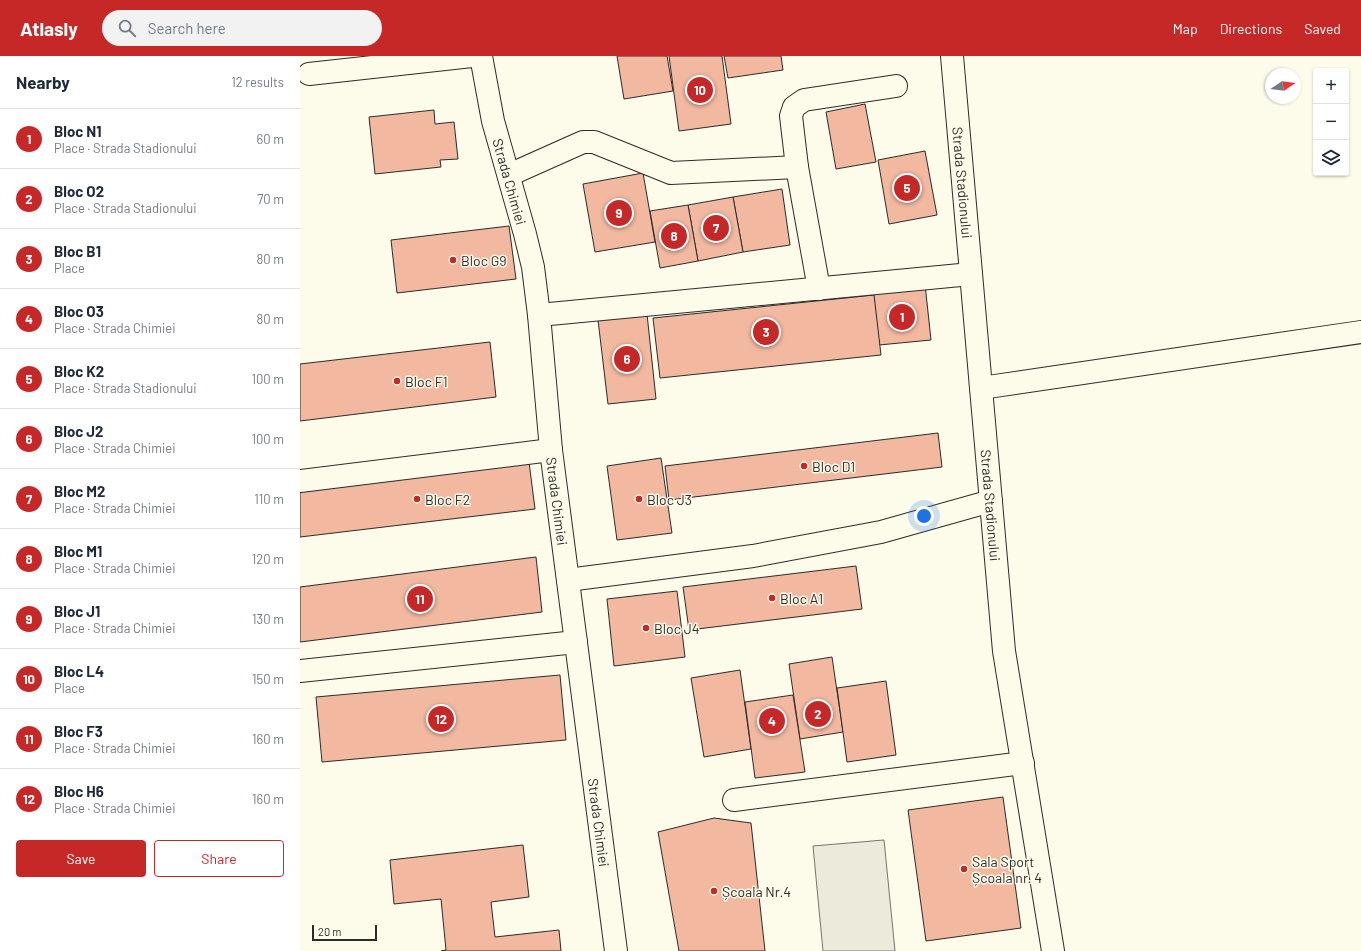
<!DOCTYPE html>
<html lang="en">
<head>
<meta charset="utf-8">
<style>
	body { margin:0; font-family:Barlow,sans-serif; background:#f2f2f3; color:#1f2937 }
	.controls { position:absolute; right:12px; top:12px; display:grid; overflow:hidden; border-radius:4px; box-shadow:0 1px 3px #0004 }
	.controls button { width:36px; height:36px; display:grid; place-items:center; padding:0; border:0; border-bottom:1px solid #e0e1e3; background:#fff; color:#1f2937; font:20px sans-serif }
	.compass { position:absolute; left:965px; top:12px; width:36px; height:36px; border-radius:50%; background:#fff; box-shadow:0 1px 3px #0004; rotate:77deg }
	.scale { position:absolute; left:12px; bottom:10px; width:65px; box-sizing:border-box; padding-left:4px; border:2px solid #2b2b2b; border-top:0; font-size:11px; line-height:14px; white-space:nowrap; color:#2b2b2b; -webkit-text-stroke:3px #fdfbea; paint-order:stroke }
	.you { position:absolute; left:624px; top:460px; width:14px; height:14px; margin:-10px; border:3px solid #fff; border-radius:50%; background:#1a73e8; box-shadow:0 0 0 6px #1a73e833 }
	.badge { display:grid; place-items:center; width:26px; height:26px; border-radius:50%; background:#c62828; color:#fff; font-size:13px; font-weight:700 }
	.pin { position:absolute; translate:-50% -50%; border:2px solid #fff; box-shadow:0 1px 4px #0006 }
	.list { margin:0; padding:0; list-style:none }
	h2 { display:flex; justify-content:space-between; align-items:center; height:52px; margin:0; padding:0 16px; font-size:17px }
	h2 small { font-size:13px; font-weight:400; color:#747a83 }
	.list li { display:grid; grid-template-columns:26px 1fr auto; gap:12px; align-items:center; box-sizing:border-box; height:60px; padding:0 16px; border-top:1px solid #e0e1e3 }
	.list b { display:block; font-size:15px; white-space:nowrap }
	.list p { margin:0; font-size:13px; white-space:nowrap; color:#747a83 }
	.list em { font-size:13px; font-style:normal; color:#747a83 }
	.actions { display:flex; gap:8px; padding:12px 16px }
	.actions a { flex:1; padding:9px 0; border:1px solid #c62828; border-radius:4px; text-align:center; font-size:14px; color:#c62828 }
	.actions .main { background:#c62828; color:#fff }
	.icon { flex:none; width:22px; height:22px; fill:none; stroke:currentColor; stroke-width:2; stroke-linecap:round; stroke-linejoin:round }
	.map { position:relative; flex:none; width:1061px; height:895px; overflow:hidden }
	header { display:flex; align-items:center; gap:24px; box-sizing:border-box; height:56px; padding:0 20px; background:#c62828; color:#fff }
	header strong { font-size:19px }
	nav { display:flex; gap:22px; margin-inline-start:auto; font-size:14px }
	.search { width:280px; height:36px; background:#f2f2f3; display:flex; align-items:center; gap:10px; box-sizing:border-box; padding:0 14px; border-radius:22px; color:#747a83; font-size:15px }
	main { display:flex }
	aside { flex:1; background:#fff }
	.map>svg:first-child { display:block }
	.green { fill:#ecebdb; stroke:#74746e }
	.building { fill:#f2b8a0; stroke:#2b2b2b }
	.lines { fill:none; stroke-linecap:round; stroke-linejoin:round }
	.minor-casing { stroke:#2b2b2b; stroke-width:24 }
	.major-casing { stroke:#2b2b2b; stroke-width:24 }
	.minor { stroke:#fdfbea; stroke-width:22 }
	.major { stroke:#fdfbea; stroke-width:22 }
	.poi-dot { fill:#c62828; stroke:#fdfbea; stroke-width:1.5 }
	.labels { text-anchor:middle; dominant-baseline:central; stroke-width:3; stroke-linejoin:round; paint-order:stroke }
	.street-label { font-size:14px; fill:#2b2b2b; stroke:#fdfbea }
	.poi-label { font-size:14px; fill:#2b2b2b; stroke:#fdfbea; text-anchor:start }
</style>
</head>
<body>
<header>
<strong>Atlasly</strong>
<div class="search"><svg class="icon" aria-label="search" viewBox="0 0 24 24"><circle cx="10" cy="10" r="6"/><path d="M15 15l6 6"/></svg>Search here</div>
<nav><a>Map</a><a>Directions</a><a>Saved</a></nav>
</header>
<main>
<aside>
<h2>Nearby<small>12 results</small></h2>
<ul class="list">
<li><span class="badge">1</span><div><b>Bloc N1</b><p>Place · Strada Stadionului</p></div><em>60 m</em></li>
<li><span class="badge">2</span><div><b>Bloc O2</b><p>Place · Strada Stadionului</p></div><em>70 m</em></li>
<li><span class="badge">3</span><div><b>Bloc B1</b><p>Place</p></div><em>80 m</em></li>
<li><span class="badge">4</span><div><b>Bloc O3</b><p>Place · Strada Chimiei</p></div><em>80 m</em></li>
<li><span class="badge">5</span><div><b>Bloc K2</b><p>Place · Strada Stadionului</p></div><em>100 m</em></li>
<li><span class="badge">6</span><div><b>Bloc J2</b><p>Place · Strada Chimiei</p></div><em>100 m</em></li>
<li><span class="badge">7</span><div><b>Bloc M2</b><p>Place · Strada Chimiei</p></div><em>110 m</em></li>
<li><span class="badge">8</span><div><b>Bloc M1</b><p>Place · Strada Chimiei</p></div><em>120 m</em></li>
<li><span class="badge">9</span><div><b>Bloc J1</b><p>Place · Strada Chimiei</p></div><em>130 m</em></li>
<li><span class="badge">10</span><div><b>Bloc L4</b><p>Place</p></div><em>150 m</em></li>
<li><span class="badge">11</span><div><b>Bloc F3</b><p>Place · Strada Chimiei</p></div><em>160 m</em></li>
<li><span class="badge">12</span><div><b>Bloc H6</b><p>Place · Strada Chimiei</p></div><em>160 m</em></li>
</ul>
<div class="actions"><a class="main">Save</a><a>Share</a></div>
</aside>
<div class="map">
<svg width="1061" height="895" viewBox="0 0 1061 895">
	<rect width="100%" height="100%" fill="#fdfbea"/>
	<!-- green -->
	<path class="green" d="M584,784L595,895H523L513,790Z"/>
	<!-- building -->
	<g class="building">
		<path d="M317,0H367L373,35L324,43Z"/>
		<path d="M369,0H422L431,68L379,75Z"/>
		<path d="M424,0H481L483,14L428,22Z"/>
		<path d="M565,48L576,106L536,113L526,56Z"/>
		<path d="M134,54L135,68L154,66L158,103L140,104L141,111L75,118L69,61Z"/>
		<path d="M625,95L637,159L589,168L578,104Z"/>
		<path d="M343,117L355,186L295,196L283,128Z"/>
		<path d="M482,133L490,189L443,196L433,141Z"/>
		<path d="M433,141L443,196L398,205L388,149Z"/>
		<path d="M388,149L398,205L360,212L350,155Z"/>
		<path d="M209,170L216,223L97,237L91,184Z"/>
		<path d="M625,228L631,284L579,289L573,234Z"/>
		<path d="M574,239L581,299L360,322L353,262Z"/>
		<path d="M347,258L356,343L308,348L298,264Z"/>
		<path d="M190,286L196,341L0,365V308Z"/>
		<path d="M638,377L642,411L369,444L365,410Z"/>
		<path d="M361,402L372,477L317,484L307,410Z"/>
		<path d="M229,406L235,453L0,481V433Z"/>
		<path d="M236,501L242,556L0,586V531Z"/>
		<path d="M556,510L562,553L389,574L383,531Z"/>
		<path d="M377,535L385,601L314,610L307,543Z"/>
		<path d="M532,601L543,676L500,683L489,608Z"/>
		<path d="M440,614L451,693L404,701L391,622Z"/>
		<path d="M260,619L266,684L22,706L16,641Z"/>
		<path d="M586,625L596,699L547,706L537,632Z"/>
		<path d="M493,639L505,716L455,722L445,646Z"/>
		<path d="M703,741L721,872L626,885L608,754Z"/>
		<path d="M414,762L451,767L465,895H379L358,776Z"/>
		<path d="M223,789L229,841L191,846L195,881L259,874L261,895H141L146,894L141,843L94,848L90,804Z"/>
	</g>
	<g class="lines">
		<!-- minor casing -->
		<g class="minor-casing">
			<g id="minor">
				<path id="s1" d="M181,0L193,65L225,178L233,211L239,259L251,394L316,895"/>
				<path d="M9,18L172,0"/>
				<path d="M209,119L283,86H294L371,117L497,111"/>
				<path d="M519,233L497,111L491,60L494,51L504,44L596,30"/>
				<path d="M239,259L671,218"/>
				<path d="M681,332L1061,276"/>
				<path d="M0,425L251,394"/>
				<path d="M268,524L453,500L581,476L691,445"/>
				<path d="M0,615L276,586"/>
				<path d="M434,744L723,707"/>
			</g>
		</g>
		<!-- major casing -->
		<g class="major-casing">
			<g id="major">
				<path id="s2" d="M652,0L704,595L753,895"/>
			</g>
		</g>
		<!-- minor -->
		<use href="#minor" class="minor"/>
		<!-- major -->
		<use href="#major" class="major"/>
	</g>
	<!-- markers -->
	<g class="poi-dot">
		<circle cx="153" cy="204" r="4"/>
		<circle cx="97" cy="325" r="4"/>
		<circle cx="504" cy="410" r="4"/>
		<circle cx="117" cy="443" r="4"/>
		<circle cx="339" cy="443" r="4"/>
		<circle cx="472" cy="542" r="4"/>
		<circle cx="346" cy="572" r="4"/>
		<circle cx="664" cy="813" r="4"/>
		<circle cx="414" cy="835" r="4"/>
	</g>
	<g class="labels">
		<!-- street labels -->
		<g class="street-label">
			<text stroke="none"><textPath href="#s1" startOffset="129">Strada Chimiei</textPath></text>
			<text stroke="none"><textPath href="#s2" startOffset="127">Strada Stadionului</textPath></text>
			<text stroke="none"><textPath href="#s1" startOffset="453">Strada Chimiei</textPath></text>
			<text stroke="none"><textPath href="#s2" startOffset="451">Strada Stadionului</textPath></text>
			<text stroke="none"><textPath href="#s1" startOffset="777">Strada Chimiei</textPath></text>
		</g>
		<!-- poi labels -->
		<g class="poi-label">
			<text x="161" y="204">Bloc G9</text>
			<text x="105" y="325">Bloc F1</text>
			<text x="512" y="410">Bloc D1</text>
			<text x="125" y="443">Bloc F2</text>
			<text x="347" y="443">Bloc J3</text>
			<text x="480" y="542">Bloc A1</text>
			<text x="354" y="572">Bloc J4</text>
			<text x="672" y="805">Sala Sport<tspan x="672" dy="16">Școala nr. 4</tspan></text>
			<text x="422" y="835">Școala Nr.4</text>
		</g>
	</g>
</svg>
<div class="controls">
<button>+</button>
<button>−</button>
<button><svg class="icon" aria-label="layers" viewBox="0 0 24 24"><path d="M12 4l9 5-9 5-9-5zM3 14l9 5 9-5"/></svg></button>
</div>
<svg class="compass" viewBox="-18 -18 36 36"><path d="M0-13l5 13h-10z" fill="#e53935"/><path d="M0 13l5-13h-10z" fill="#747a83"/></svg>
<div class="scale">20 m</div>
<div class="you"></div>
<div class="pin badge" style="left:602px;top:261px">1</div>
<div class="pin badge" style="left:518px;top:658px">2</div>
<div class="pin badge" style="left:466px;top:276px">3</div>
<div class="pin badge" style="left:472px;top:665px">4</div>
<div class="pin badge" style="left:607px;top:132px">5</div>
<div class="pin badge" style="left:327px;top:303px">6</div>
<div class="pin badge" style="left:416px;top:172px">7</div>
<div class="pin badge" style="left:374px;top:180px">8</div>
<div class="pin badge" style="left:319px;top:157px">9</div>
<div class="pin badge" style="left:400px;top:34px">10</div>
<div class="pin badge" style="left:120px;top:543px">11</div>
<div class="pin badge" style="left:141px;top:663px">12</div>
</div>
</main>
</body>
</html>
